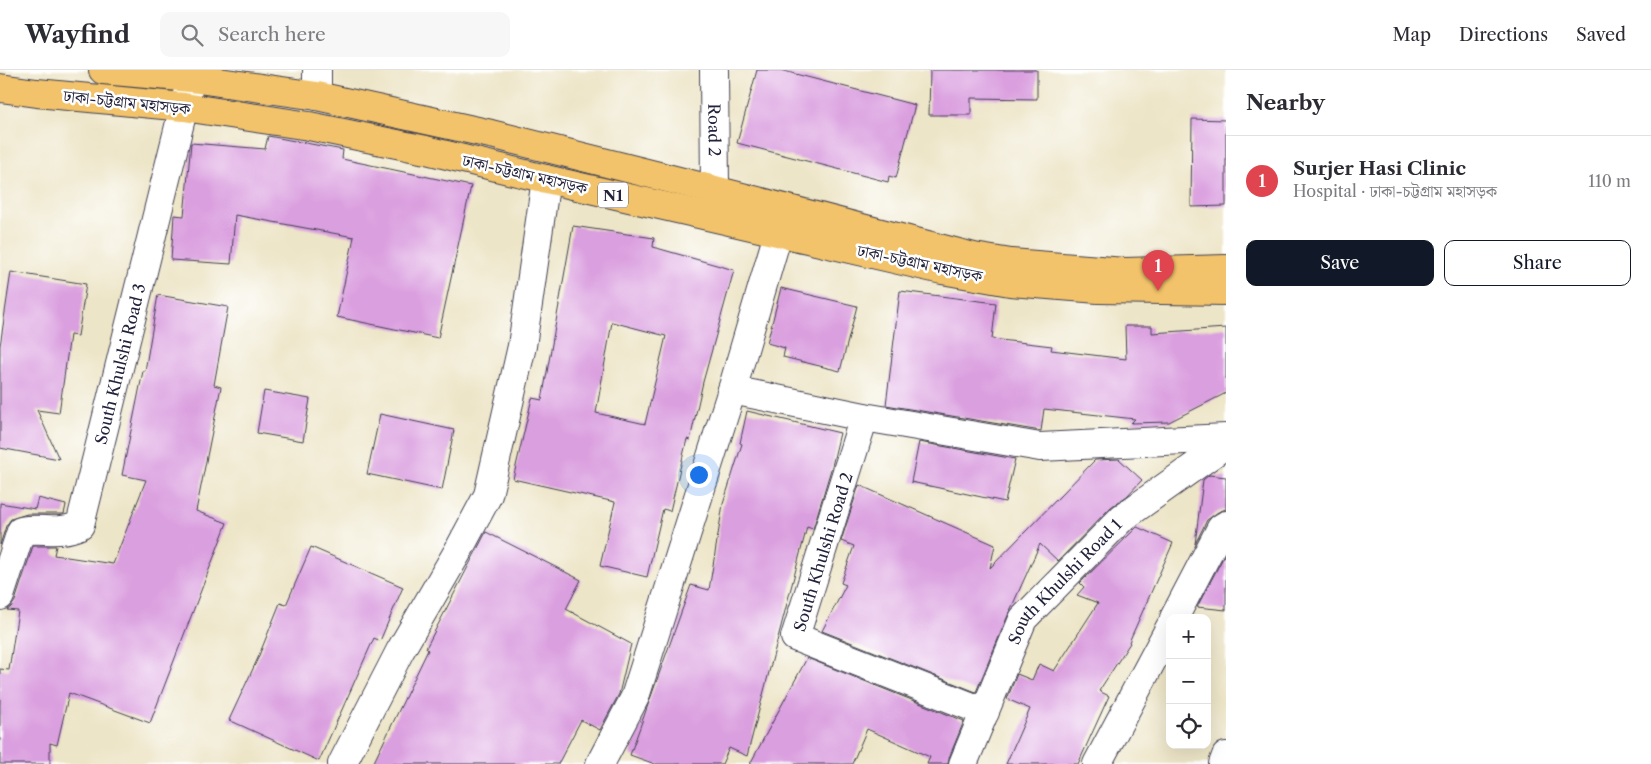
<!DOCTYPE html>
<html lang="en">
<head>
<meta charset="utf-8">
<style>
	body { margin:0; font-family:"Libre Caslon Text","Noto Serif Bengali",serif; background:#f7f7f7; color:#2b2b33 }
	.controls { position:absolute; right:15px; bottom:15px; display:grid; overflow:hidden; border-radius:10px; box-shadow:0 5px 20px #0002 }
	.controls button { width:45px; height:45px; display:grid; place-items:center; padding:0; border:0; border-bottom:1px solid #e1e1e2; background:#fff; color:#2b2b33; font:25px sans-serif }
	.you { position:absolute; left:698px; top:404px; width:18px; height:18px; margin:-12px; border:4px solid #fff; border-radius:50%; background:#1a73e8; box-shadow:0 0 0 8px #1a73e833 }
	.badge { display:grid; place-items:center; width:32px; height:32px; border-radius:50%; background:#111827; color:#fff; font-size:16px; font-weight:700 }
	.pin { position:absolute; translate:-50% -41px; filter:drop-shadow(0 1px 2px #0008) }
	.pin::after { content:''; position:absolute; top:26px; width:18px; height:15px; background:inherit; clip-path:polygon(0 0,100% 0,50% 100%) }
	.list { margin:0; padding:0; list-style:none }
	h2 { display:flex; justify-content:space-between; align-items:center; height:65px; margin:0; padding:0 20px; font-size:21px }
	h2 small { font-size:16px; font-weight:400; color:#7c7c81 }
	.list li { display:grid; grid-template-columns:32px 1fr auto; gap:15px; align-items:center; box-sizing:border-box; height:90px; padding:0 20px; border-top:1px solid #e1e1e2 }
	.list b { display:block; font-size:19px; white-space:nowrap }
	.list p { margin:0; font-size:16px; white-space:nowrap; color:#7c7c81 }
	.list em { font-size:16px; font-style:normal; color:#7c7c81 }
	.actions { display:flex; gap:10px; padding:15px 20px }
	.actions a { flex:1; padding:11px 0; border:1px solid #111827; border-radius:10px; text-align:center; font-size:18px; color:#111827 }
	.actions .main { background:#111827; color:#fff }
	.icon { flex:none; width:28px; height:28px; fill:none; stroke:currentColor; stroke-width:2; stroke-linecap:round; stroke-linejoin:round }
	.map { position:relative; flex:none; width:1226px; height:694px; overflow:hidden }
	header { display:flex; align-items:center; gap:30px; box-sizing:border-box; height:70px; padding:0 25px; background:#fff; border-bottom:1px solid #e1e1e2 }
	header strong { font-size:24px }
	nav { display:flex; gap:28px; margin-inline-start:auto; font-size:18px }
	.search { width:350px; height:45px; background:#f7f7f7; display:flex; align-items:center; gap:12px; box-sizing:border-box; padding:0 18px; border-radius:10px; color:#7c7c81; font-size:19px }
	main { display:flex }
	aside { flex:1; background:#fff }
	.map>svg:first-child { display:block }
	.building { fill:#da9fdf; fill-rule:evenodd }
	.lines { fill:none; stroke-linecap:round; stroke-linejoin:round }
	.street-casing { stroke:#403f50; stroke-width:30 }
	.highway-casing { stroke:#403f50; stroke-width:30 }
	.street { stroke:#fff; stroke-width:28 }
	.highway { stroke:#f2c36a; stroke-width:28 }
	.labels { text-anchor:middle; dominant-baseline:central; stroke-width:5; stroke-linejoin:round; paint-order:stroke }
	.shield { fill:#fff; stroke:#646476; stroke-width:1 }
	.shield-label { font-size:15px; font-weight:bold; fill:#22223b }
	.street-label { font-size:16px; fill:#22223b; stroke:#fff }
</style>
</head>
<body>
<header>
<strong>Wayfind</strong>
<div class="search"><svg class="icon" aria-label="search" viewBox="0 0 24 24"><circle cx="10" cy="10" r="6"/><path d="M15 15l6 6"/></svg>Search here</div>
<nav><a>Map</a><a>Directions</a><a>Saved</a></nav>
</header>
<main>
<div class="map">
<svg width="1226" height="694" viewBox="0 0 1226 694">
	<rect width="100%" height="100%" fill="#fff"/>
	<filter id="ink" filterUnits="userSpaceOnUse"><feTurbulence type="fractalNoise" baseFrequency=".02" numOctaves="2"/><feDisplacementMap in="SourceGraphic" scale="10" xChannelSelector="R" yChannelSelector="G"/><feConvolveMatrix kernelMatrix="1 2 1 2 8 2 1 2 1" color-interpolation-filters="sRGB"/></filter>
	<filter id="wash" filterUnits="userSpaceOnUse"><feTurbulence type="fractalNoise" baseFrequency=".0096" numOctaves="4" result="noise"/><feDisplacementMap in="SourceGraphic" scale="20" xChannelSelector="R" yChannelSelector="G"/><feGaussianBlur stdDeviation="1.12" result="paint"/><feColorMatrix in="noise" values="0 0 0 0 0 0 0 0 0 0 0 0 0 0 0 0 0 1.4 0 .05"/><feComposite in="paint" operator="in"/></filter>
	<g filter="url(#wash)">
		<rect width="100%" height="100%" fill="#ede5c7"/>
		<g id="blocks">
			<!-- building -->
			<g class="building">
				<path d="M757,0H780L915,35L896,108L889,106L888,112L737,73Z"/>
				<path d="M930,0H1037V29L971,28V45H929Z"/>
				<path d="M1192,49L1226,50V136L1191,137Z"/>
				<path d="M268,66L343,80L342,89L471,116L438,268L337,247L354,167L235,145L231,194L171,190L174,145L184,146L191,73L265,79Z"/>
				<path d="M573,156L654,168L653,177L734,200L703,312L690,370L687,369L670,441L663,439L647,507L600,496L615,432L513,409L532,328L542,330ZM612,252L666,266L645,354L596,343Z"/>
				<path d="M11,202L86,214L78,266L70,265L59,343L37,340L59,389L0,378V276Z"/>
				<path d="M781,218L857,236L840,301L783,287L785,278L767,273Z"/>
				<path d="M900,221L996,233L992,269L1052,276L1051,280L1126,289L1125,256H1152V263L1226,258V323L1169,352L1131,353L1135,349L1044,339L1041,361L886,335Z"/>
				<path d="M158,225L228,237L214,315L221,317L196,441L227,453L150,653L69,623L57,675L50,673V694H0V599L9,600L18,541L7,540L11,537L15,531L33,476H56L54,485L113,494L146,410L122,405L143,301H145Z"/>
				<path d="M264,321L310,329L303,371L257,363Z"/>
				<path d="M747,341L840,363L832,396L813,459L807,457L747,686L729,678L722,694H655L630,685L691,515L709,520L723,434L742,374L740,373Z"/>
				<path d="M380,344L454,360L442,420L367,404Z"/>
				<path d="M919,372L1015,389L1005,432L911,412Z"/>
				<path d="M1119,389L1142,410L1127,426L1111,437L1058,491L1040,474L1009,543L976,622L822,561L846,515L841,513L854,476L841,471L859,415L995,475L990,498L1095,390Z"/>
				<path d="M1209,405L1226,407V439L1218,442L1207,450L1195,474L1203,410Z"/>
				<path d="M38,428L66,435L64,444H27L11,449L6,456L0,475V433L35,439Z"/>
				<path d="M1137,457L1173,473L1129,572L1130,573L1099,621L1109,626L1078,694H1006L1030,639L1007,629L1017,604L1032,610L1039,594L1054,601L1098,533L1077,525L1084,517L1080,513Z"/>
				<path d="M486,462L581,510L566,539L631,574L619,624L600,660L581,650L558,694H373L428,580L426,578Z"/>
				<path d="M311,477L403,517L380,571L374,568L319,691L229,650L258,588L280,533L286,535Z"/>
				<path d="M1226,482V540L1197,537Z"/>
				<path d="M807,588L964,651L949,688L948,694H927L930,687L867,659L852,694H750Z"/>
			</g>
		</g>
	</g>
	<g filter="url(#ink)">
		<use href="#blocks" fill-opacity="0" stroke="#403f50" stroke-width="1"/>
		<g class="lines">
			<!-- street casing -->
			<g class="street-casing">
				<g id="street">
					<path d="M317,0V26"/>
					<path id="s1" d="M714,0L715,120"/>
					<path d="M785,140L732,320L864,347L1040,377L1226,368"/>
					<path d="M864,347L795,567L985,642"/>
					<path id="s2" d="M0,526L21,461C43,457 58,465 80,455L191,8"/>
					<path d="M1174,548L1221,458L1226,455"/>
					<path d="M342,694L400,581L457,483L488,425L522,276L546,109"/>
					<path d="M600,694L635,627L732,320"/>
					<path id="s3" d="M963,694L1023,549L1122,448L1226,374"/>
					<path d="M1097,694L1170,557"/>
					<path d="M1223,694L1226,686"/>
				</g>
			</g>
			<!-- highway casing -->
			<g class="highway-casing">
				<g id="highway">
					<path d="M103,0L191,8L317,26L491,64L715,120L974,187L1011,193L1125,202L1226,199"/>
					<path d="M0,18L37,23L184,37L309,56L426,80L546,109L942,200L1010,212L1098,219L1226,221"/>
				</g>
			</g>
			<!-- street -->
			<use href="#street" class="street"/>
			<!-- highway -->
			<use href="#highway" class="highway"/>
		</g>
	</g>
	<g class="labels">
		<!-- shield labels -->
		<rect class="shield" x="598" y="112.5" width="30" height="25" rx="4"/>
		<g class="shield-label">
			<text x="613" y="125">N1</text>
		</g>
		<!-- street labels -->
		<g class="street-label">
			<text transform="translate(127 32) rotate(6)">ঢাকা-চট্টগ্রাম মহাসড়ক</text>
			<text stroke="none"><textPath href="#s1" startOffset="60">Road 2</textPath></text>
			<text transform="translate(525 104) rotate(13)">ঢাকা-চট্টগ্রাম মহাসড়ক</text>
			<text transform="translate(920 193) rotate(12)">ঢাকা-চট্টগ্রাম মহাসড়ক</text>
			<text stroke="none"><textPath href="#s2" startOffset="294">South Khulshi Road 3</textPath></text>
			<text transform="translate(823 482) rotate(-73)">South Khulshi Road 2</text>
			<text stroke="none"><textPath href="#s3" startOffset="212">South Khulshi Road 1</textPath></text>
		</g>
	</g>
</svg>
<div class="controls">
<button>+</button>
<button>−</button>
<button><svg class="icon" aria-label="locate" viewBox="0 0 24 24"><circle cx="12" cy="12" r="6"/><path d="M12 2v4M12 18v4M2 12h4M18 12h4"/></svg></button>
</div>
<div class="you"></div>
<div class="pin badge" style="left:1158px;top:221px;background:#e0444e">1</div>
</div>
<aside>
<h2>Nearby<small></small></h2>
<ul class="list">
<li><span class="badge" style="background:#e0444e">1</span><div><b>Surjer Hasi Clinic</b><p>Hospital · ঢাকা-চট্টগ্রাম মহাসড়ক</p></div><em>110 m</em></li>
</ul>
<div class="actions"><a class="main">Save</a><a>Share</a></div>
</aside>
</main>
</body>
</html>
